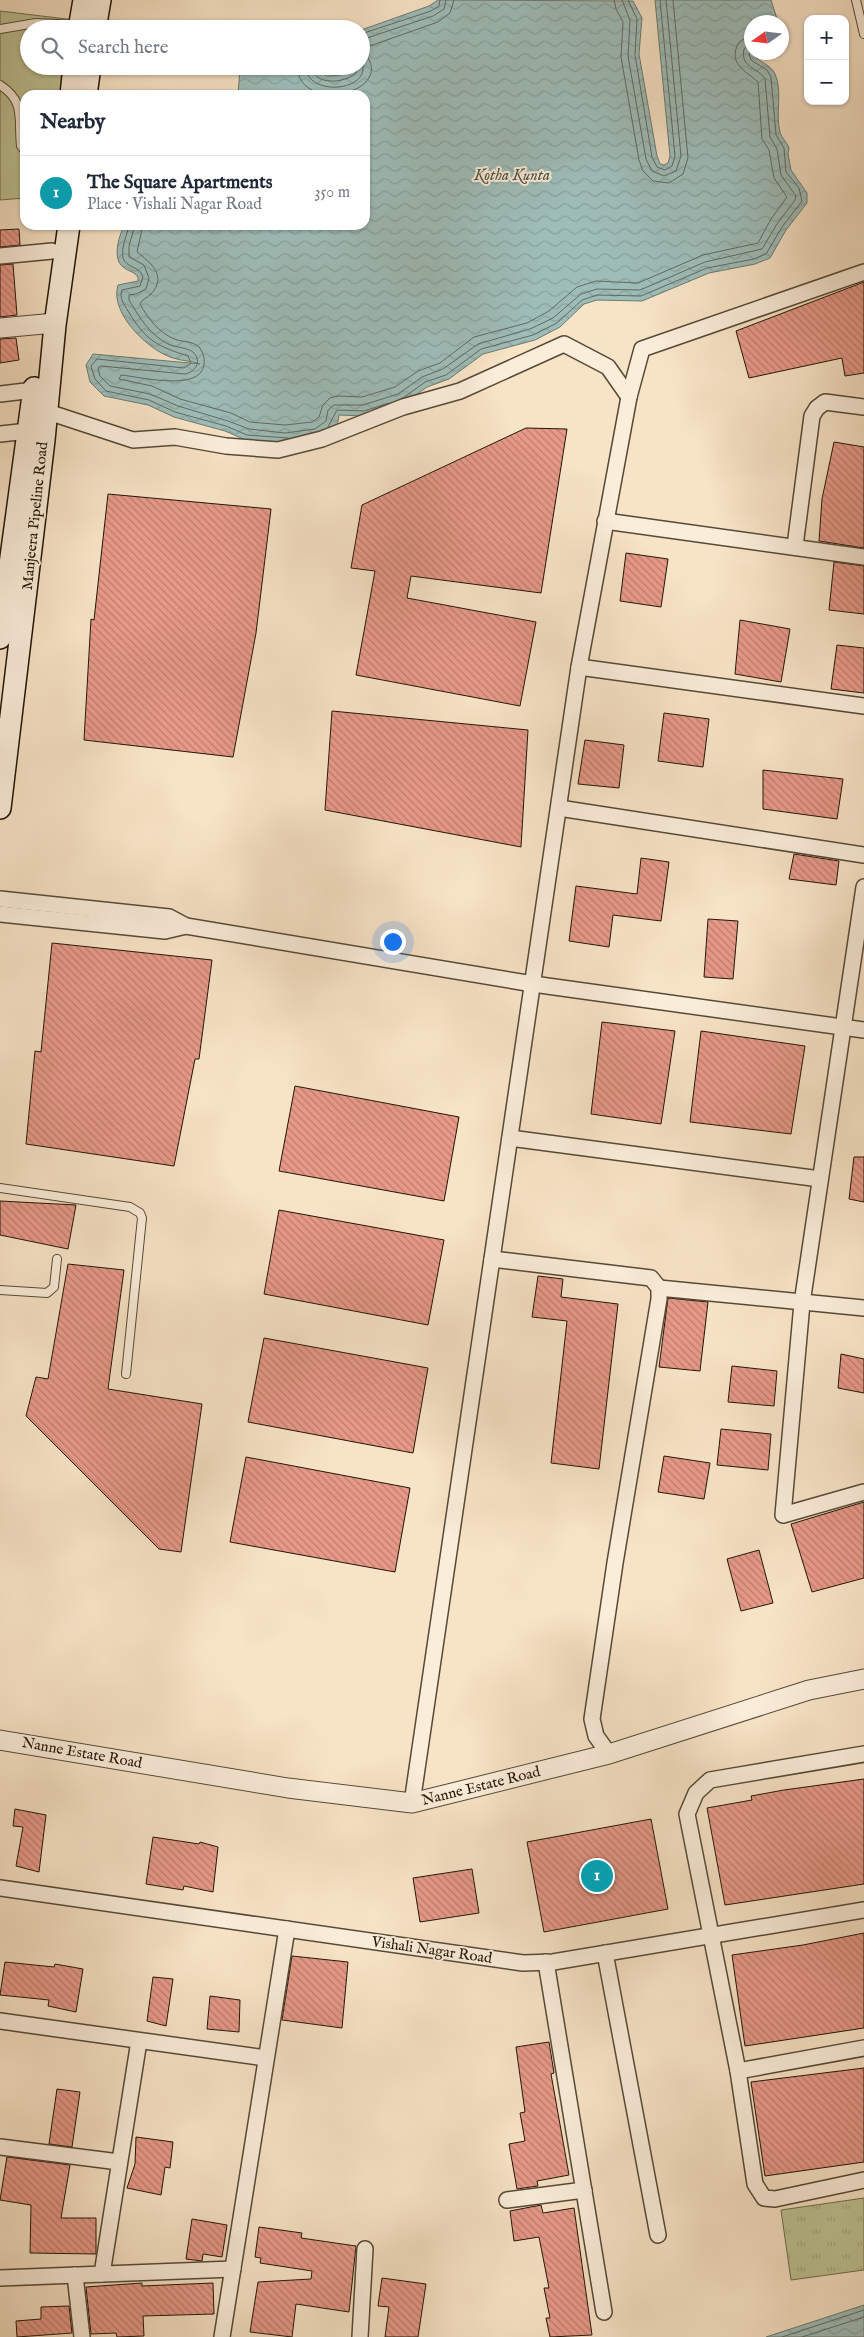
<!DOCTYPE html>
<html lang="en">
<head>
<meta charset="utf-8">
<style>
	body { margin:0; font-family:"IM FELL English",serif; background:#f6f6f7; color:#1f2937 }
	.controls { position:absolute; right:15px; top:15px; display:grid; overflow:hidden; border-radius:10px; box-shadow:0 1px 4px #0004 }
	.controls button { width:45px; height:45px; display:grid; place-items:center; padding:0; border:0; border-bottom:1px solid #e0e1e3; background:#fff; color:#1f2937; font:25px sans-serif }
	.compass { position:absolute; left:744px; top:15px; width:45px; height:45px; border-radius:50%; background:#fff; box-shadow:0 1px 4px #0004; rotate:256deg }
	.you { position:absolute; left:392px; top:941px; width:18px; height:18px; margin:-12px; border:4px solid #fff; border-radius:50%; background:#1a73e8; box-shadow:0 0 0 8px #1a73e833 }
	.badge { display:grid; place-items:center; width:32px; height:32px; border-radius:50%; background:#2563eb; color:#fff; font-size:16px; font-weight:700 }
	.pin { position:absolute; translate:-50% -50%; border:2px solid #fff; box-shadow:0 1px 5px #0006 }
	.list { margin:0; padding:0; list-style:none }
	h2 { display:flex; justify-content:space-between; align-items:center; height:65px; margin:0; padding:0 20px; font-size:21px }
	h2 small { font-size:16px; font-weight:400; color:#747a83 }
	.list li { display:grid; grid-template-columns:32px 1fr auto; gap:15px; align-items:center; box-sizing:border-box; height:75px; padding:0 20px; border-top:1px solid #e0e1e3 }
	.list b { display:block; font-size:19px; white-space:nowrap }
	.list p { margin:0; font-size:16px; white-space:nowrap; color:#747a83 }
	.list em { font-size:16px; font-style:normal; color:#747a83 }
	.icon { flex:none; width:28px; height:28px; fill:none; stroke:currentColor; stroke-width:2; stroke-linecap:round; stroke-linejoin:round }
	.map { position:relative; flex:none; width:864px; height:2337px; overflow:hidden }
	.search { position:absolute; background:#fff; box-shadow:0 1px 4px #0004; left:20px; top:20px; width:350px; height:55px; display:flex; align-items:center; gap:12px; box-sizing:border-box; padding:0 18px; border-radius:28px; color:#747a83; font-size:19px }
	.panel { position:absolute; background:#fff; box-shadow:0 1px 4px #0004; left:20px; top:90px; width:350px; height:140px; border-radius:15px }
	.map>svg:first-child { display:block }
	.grass { fill:url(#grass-tufts); stroke:#706c4d }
	.garden { fill:#bec394; stroke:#706c4d }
	.water { fill:url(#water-waves); stroke:#6c7a71 }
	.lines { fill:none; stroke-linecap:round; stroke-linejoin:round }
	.shore { stroke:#606a60; stroke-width:1 }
	.building { fill:url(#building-back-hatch); stroke:#211606 }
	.service-casing { stroke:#564936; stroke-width:10 }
	.minor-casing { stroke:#564936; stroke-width:18 }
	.tertiary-casing { stroke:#564936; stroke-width:21 }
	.secondary-casing { stroke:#211606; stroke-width:24 }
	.service { stroke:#faedda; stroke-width:8 }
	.minor { stroke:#faedda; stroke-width:15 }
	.tertiary { stroke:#faedda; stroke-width:19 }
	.secondary { stroke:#faedda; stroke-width:21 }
	.labels { text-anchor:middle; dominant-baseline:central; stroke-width:4; stroke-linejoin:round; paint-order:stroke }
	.street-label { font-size:15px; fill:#211606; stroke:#faedda }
	.water-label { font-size:16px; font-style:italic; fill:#4d5045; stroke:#faedda }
</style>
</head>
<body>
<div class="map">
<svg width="864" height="2337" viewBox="0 0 864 2337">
	<defs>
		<pattern id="grass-tufts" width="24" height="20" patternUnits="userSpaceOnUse" patternTransform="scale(1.25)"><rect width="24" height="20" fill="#bec394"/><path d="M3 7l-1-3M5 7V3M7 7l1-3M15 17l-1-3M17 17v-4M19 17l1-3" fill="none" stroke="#a3a77e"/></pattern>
		<pattern id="water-waves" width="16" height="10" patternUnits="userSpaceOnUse" patternTransform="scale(1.25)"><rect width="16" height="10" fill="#9ebdb9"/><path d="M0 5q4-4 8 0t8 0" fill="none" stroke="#88a29e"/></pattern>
		<pattern id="building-back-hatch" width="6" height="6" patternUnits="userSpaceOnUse" patternTransform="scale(1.25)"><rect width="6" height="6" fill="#e89989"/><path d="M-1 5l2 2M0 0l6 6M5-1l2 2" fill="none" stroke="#bc7c6e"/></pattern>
	</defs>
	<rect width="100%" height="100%" fill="#f7e3c6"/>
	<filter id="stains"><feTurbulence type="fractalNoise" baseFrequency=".004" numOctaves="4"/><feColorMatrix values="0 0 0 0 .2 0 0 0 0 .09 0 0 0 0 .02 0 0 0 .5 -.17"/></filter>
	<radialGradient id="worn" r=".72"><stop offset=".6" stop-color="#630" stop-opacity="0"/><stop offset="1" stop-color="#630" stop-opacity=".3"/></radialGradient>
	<!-- grass -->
	<path class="grass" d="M864,2198V2270L791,2280L781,2210Z"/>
	<!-- garden -->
	<path class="garden" d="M0,11L83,21L81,29H29V66H72L65,95H25V198L0,200Z"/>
	<!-- water -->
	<g class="water">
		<path d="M438,0L633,1L642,18L639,54L657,156L660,164L664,165L668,163L670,156L655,0H771L778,22H752V52L754,53C757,63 770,63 775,74C783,92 775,113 780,132C781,137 787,142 789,148L788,154L791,170L807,193V203L786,230L770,258L755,264L709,273L642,301L597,300L584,304L560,327L535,340L483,354L449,379L427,387L403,404L365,416L339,415L337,427L285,444L246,440L225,431L174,417L148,405L104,396L90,382L86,365L93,354L200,364C192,361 182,361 173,358C149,351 109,313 118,285L138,281V277C134,271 126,271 121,265C113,256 119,234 125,225H365V95H238L240,68L242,66H314L327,76L341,75L352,70V66H361V30L429,6Z"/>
		<path d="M864,2305V2337H766Z"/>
	</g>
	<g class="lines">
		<!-- shore -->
		<g class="shore">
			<path d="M614,0L616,9L623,22L621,57L639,160L643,171L653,181L669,183L683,174L688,158L673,0"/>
			<path d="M622,0L630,20L628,56L646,159L652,171L664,176L676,171L681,156L666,0"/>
			<path d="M628,0L637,19L635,55L652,157L657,167L665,170L672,166L675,156L660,0"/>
			<path d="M361,34L431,11L439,6L440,0"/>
			<path d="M361,40L433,16L444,9L446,0"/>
			<path d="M297,66C299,117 401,92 363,51L364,48L438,22L450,13L454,0"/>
			<path d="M305,66C307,99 376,91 361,60"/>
			<path d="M311,66C314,87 345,83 356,73L357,66"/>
			<path d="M129,225C127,236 121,246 123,258C126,268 140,266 143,277L140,286L122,290C119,298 124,304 128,311C146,341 157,346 188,356L191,363L184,368L97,359L91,366L95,379L106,391L149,400L175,412L226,426L247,435L288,438"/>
			<path d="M135,225L129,246V257L144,265L149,278L146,289L136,294L129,295V300C140,318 149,334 168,344C176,348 188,347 194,353C202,362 195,372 185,374L101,366L98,368L100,376L110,386L150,394L178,406L228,421L249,429L285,433L315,429L326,421L328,410L334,405H363L398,394L422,377L443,369L478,344L530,329L553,318L581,294L597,289L640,290L705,262L762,249L777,224L795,200L796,196L781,175L777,149L770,137L765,79C758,67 740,68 744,49L752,42"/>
			<path d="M143,225L137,252C150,262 168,276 151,294C147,298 142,299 140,304C148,319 160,334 177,340C185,342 192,341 199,347C203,352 205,358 204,365C200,392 141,377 121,375L119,379L152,386L180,399L231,413L250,422L285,425L312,422L319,417L323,405L330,398L338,396L362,397L395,387L418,371L440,363L474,337L527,323L549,311L577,287L596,281L638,283L703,255L758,243L771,219L787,197L774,178L769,150L762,139L758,82C745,70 727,64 739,42L752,34"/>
			<path d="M403,398L425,382L446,375L481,349L533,335L557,323L582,300L597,295L641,296L707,268L754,259L766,254L782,227L802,201L799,188L786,172L784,148L776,135L771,77L767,70L751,60L749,54L752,49"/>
			<path d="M328,427L337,410L364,411L389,403"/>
			<path d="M782,2337L864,2310"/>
			<path d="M802,2337L864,2317"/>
		</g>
	</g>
	<!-- building -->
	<g class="building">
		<path d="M19,229L20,245L0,247V230Z"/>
		<path d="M13,264L17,315L0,317V265Z"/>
		<path d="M864,282V373L845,376L842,358L749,378L736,331Z"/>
		<path d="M16,338L19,360L0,363V339Z"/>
		<path d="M526,428L567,429L541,593L411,576L407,598L536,622L520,706L356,675L375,571L351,568L362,505Z"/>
		<path d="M834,442L864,447V548L819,541L822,499Z"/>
		<path d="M108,494L271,509L256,633L233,757L84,740L91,619L94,620Z"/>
		<path d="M626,553L668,559L661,607L620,601Z"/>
		<path d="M834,562L864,566V614L829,610Z"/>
		<path d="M740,620L790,629L781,682L735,674Z"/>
		<path d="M837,645L864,648V693L831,689Z"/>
		<path d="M332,711L528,730L521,847L325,810Z"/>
		<path d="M664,713L709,719L703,767L658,761Z"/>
		<path d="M585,740L624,745L619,788L578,784Z"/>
		<path d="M763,770L843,779L837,819L763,809Z"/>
		<path d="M794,854L839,861L836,885L789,879Z"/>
		<path d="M641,858L669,862L661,921L613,915L609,947L569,941L576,886L637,894Z"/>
		<path d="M708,919L738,921L733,979L704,977Z"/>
		<path d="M52,943L212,960L199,1059H195L174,1166L26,1144L35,1051L41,1052Z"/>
		<path d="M602,1022L675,1031L661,1124L591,1114Z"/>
		<path d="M701,1031L805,1046L791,1134L690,1122Z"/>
		<path d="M295,1086L459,1117L444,1201L279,1171Z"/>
		<path d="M854,1157H864V1202L849,1199Z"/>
		<path d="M0,1201L76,1205L68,1249L0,1235Z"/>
		<path d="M279,1210L444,1240L428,1325L264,1294Z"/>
		<path d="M68,1264L124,1270L108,1389L202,1404L181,1552L159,1549L26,1416L36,1377L48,1379Z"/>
		<path d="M538,1276L563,1279L561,1297L618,1304L599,1469L551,1463L567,1321L532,1317Z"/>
		<path d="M668,1298L708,1302L700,1371L659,1367Z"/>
		<path d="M264,1338L428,1368L413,1453L248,1422Z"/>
		<path d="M841,1354L864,1359V1393L838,1388Z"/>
		<path d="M732,1366L777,1371L774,1406L728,1402Z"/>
		<path d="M721,1429L771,1434L768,1470L717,1465Z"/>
		<path d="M664,1456L710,1463L704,1499L658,1492Z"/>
		<path d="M246,1457L410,1488L395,1572L230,1542Z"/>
		<path d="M864,1502V1578L812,1592L791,1524Z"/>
		<path d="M759,1550L773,1603L741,1611L727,1559Z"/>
		<path d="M864,1779V1884L725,1905L707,1808L752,1800L751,1796L784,1790Z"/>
		<path d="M15,1809L46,1815L39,1872L16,1866L23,1827L13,1826Z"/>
		<path d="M651,1819L668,1909L544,1932L527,1842Z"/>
		<path d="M153,1837L199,1844L200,1842L218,1847L213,1892L184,1886L183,1890L146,1884Z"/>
		<path d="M472,1869L479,1913L420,1922L413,1878Z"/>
		<path d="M864,1933V2028L745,2046L732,1955L803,1945Z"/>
		<path d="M292,1956L348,1962L342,2028L282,2020Z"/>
		<path d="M5,1962L54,1967L55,1964L83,1969L76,2012L48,2006L49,2000L0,1995Z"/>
		<path d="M153,1977L173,1979L166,2026L147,2021Z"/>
		<path d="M210,1996L240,2000L239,2032L207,2029Z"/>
		<path d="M549,2042L554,2073L551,2074L569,2175L537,2181L538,2186L517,2189L509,2144L525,2141L520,2113L525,2112L516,2047Z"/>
		<path d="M864,2068V2162L765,2176L751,2082Z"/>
		<path d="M57,2089L80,2092L72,2147L49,2144Z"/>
		<path d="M136,2137L173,2142L170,2168L165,2167L161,2195L127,2188L135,2164Z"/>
		<path d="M7,2157L70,2165L61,2218H96V2254L30,2253L31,2205L0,2200Z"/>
		<path d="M541,2205L543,2213L574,2208L592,2335L550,2337L546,2318H550L544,2288H549L539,2237L514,2241L510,2211Z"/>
		<path d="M192,2219L227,2225L222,2257L203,2254L202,2261L186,2259Z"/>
		<path d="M259,2227L302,2233L301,2238L356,2246L349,2312L296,2304L292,2337L250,2332L258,2282L311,2279L312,2271L260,2263L261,2258L255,2257Z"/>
		<path d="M382,2278L426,2284L418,2337H385L389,2307L378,2306Z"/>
		<path d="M142,2283V2286L213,2283L214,2314L143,2316L144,2336L117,2337L116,2333L91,2334L86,2287Z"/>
		<path d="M69,2306L72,2333L17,2337L16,2321L41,2319V2307Z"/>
	</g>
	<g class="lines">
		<!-- service casing -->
		<g class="service-casing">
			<g id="service">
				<path d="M856,0L864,34"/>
				<path d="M0,29L36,23L77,25"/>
				<path d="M0,85C26,102 18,119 21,146L25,151"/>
				<path d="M0,1188L130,1207L140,1213L142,1218L126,1374"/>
				<path d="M0,1290L47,1293L54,1287L57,1259"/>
			</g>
		</g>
		<!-- minor casing -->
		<g class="minor-casing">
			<g id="minor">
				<path d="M0,256L52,251"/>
				<path d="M0,394L34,390"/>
				<path d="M45,411L133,440L175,437L226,446L278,450L322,439L403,407L460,391L564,344L608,367L629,397"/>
				<path d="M0,434L28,431"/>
				<path d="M605,521L864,557"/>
				<path d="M795,546L812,416L817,408L825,402L864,407"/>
				<path d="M579,667L864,706"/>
				<path d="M559,808L864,855"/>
				<path d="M864,887L802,1303L783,1515L864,1492"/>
				<path d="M0,899L169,917L186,926L533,984L864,1030"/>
				<path d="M0,914L165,931L186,926"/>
				<path d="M510,1138L820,1179"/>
				<path d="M492,1259L651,1278L659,1288V1299L615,1563L592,1719L596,1736L609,1754"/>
				<path d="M659,1288L864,1308"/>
				<path d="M864,1754L710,1780L696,1793L687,1814L738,2071L755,2184L764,2198L775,2199L864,2180"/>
				<path d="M412,1803L579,667L629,397L642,349L864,272"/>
				<path d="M0,1888L523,1963L553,1962L864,1910"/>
				<path d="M605,1953L658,2235"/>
				<path d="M546,1962L604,2312"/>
				<path d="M0,2021L266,2058"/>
				<path d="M738,2071L864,2048"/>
				<path d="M0,2147L119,2162"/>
				<path d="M507,2200L584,2190"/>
				<path d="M102,2274L139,2041"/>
				<path d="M75,2275L82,2337"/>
				<path d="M0,2278L233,2269"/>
				<path d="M222,2337L287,1929"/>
				<path d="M360,2337L365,2249"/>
			</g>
		</g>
		<!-- tertiary casing -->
		<g class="tertiary-casing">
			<g id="tertiary">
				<path d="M0,328L55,323"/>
				<path d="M0,1740L288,1788L412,1803L609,1754L809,1690L864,1679"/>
			</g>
		</g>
		<!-- secondary casing -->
		<g class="secondary-casing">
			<g id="secondary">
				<path d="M79,29L84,0"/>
				<path d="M95,29L100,0"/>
				<path d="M71,95L74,66"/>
				<path d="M86,95L90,66"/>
				<path d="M0,638L34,388"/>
				<path d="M0,808L44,440L55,325L69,225"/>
			</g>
		</g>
		<!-- service -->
		<use href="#service" class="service"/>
		<!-- minor -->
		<use href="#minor" class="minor"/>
		<!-- tertiary -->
		<use href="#tertiary" class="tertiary"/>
		<!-- secondary -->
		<use href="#secondary" class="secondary"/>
	</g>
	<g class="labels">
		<!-- street labels -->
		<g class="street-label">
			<text transform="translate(35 516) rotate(-84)">Manjeera Pipeline Road</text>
			<text transform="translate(82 1753) rotate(10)">Nanne Estate Road</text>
			<text transform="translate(481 1786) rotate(-14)">Nanne Estate Road</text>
			<text transform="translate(432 1950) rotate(8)">Vishali Nagar Road</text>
		</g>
		<!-- water labels -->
		<g class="water-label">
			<text x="512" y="176">Kotha Kunta</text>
		</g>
	</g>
	<rect width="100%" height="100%" filter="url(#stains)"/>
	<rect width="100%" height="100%" fill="url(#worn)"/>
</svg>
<div class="controls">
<button>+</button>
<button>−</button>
</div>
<svg class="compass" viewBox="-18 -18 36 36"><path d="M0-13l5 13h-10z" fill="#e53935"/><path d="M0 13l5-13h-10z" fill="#747a83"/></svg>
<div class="you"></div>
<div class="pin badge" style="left:597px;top:1876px;background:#0f9aa8">1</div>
<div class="search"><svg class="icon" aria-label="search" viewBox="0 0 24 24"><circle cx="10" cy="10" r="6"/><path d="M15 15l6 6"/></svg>Search here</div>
<section class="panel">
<h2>Nearby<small></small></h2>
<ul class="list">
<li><span class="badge" style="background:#0f9aa8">1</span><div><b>The Square Apartments</b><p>Place · Vishali Nagar Road</p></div><em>350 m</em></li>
</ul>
</section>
</div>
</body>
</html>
